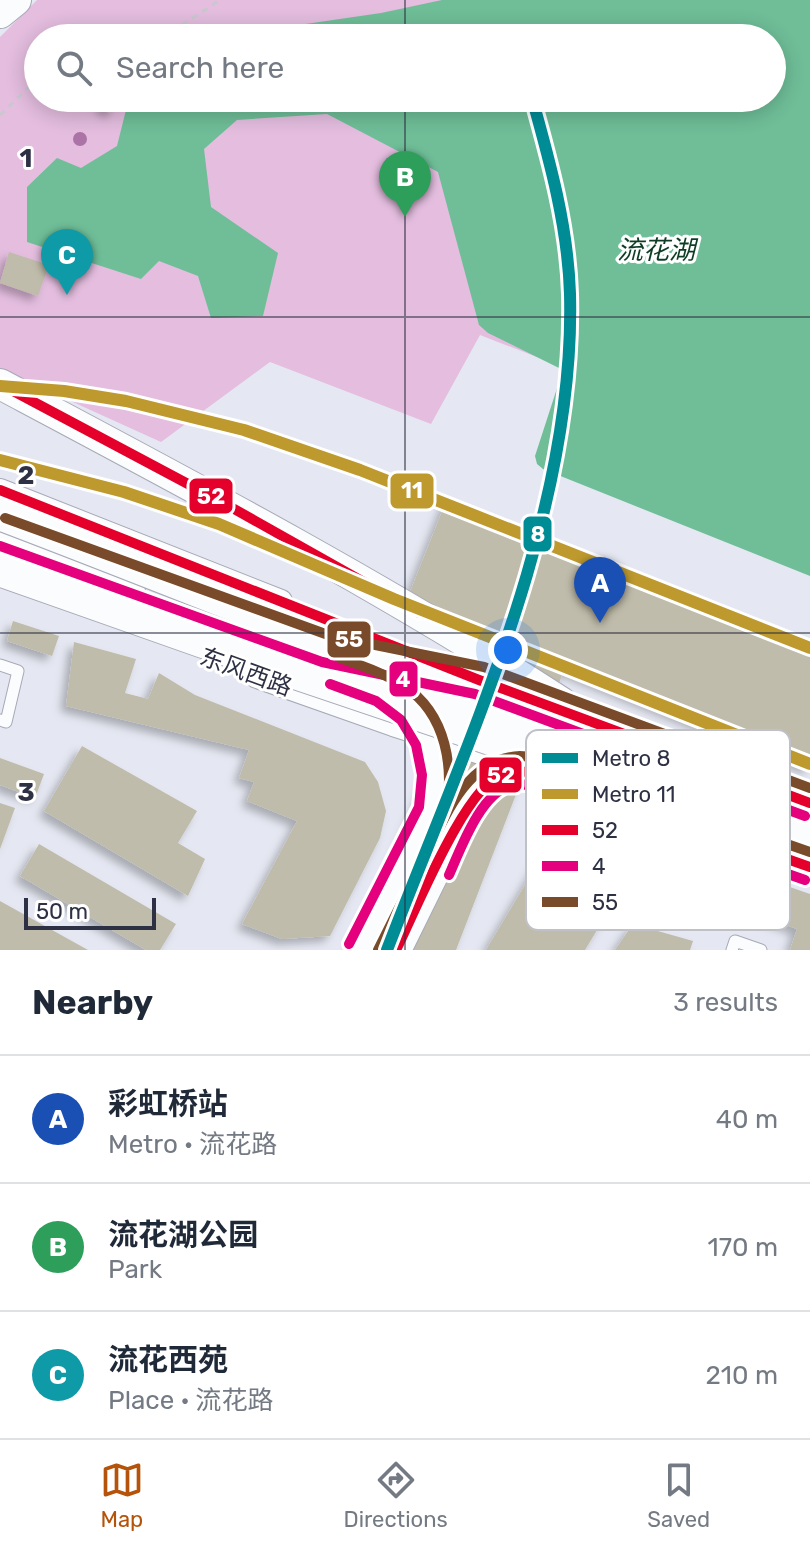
<!DOCTYPE html>
<html lang="en">
<head>
<meta charset="utf-8">
<style>
	body { margin:0; font-family:Rubik,"Noto Sans SC",sans-serif; background:#f6f6f7; color:#1f2937 }
	.scale { position:absolute; left:24px; bottom:20px; width:132px; box-sizing:border-box; padding-left:8px; border:4px solid #2e3144; border-top:0; font-size:22px; line-height:28px; white-space:nowrap; color:#2e3144; -webkit-text-stroke:6px #fff; paint-order:stroke }
	.you { position:absolute; left:508px; top:650px; width:28px; height:28px; margin:-20px; border:6px solid #fff; border-radius:50%; background:#1a73e8; box-shadow:0 0 0 12px #1a73e833 }
	.badge { display:grid; place-items:center; width:52px; height:52px; border-radius:50%; background:#b45309; color:#fff; font-size:26px; font-weight:700 }
	.pin { position:absolute; translate:-50% -66px; filter:drop-shadow(0 2px 4px #0008) }
	.pin::after { content:''; position:absolute; top:42px; width:28px; height:24px; background:inherit; clip-path:polygon(0 0,100% 0,50% 100%) }
	.list { margin:0; padding:0; list-style:none }
	h2 { display:flex; justify-content:space-between; align-items:center; height:104px; margin:0; padding:0 32px; font-size:34px }
	h2 small { font-size:26px; font-weight:400; color:#747a83 }
	.list li { display:grid; grid-template-columns:52px 1fr auto; gap:24px; align-items:center; box-sizing:border-box; height:128px; padding:0 32px; border-top:2px solid #e0e1e3 }
	.list b { display:block; font-size:30px; white-space:nowrap }
	.list p { margin:0; font-size:26px; white-space:nowrap; color:#747a83 }
	.list em { font-size:26px; font-style:normal; color:#747a83 }
	.icon { flex:none; width:44px; height:44px; fill:none; stroke:currentColor; stroke-width:2; stroke-linecap:round; stroke-linejoin:round }
	.map { position:relative; flex:none; width:810px; height:950px; overflow:hidden }
	.search { position:absolute; background:#fff; box-shadow:0 4px 20px #0003; left:24px; right:24px; top:24px; height:88px; display:flex; align-items:center; gap:20px; box-sizing:border-box; padding:0 28px; border-radius:44px; color:#747a83; font-size:30px }
	.sheet { height:488px; background:#fff }
	nav { display:flex; justify-content:space-around; align-items:center; box-sizing:border-box; height:112px; border-top:2px solid #e0e1e3; background:#fff; font-size:22px; color:#747a83 }
	nav a { display:grid; justify-items:center; gap:4px }
	nav .on { color:#b45309 }
	.map>svg:first-child { display:block }
	.green { fill:#e4bddf; fill-rule:evenodd }
	.water { fill:#6fbe98 }
	.building { fill:#c0bcab; filter:url(#shadow) }
	.lines { fill:none; stroke-linecap:round; stroke-linejoin:round }
	.lane-casing { stroke:#a7a9b6; stroke-width:13 }
	.street-casing { stroke:#a7a9b6; stroke-width:24 }
	.secondary-casing { stroke:#a7a9b6; stroke-width:32 }
	.primary-casing { stroke:#a7a9b6; stroke-width:36 }
	.path { stroke:#c8c9ce; stroke-width:3; stroke-dasharray:6 6; stroke-linecap:butt }
	.lane { stroke:#fbfcfd; stroke-width:11 }
	.street { stroke:#fbfcfd; stroke-width:22 }
	.secondary { stroke:#fbfcfd; stroke-width:30 }
	.primary { stroke:#fbfcfd; stroke-width:34 }
	.highway-bridge-casing { stroke:#a7a9b6; stroke-width:40; stroke-linecap:butt }
	.path-bridge { stroke:#c8c9ce; stroke-width:3; stroke-dasharray:6 6; stroke-linecap:butt }
	.highway-bridge { stroke:#fbfcfd; stroke-width:38 }
	.bus-1-casing { stroke:#fff; stroke-width:16 }
	.bus-2-casing { stroke:#fff; stroke-width:16 }
	.bus-3-casing { stroke:#fff; stroke-width:16 }
	.bus-1 { stroke:#e4002b; stroke-width:10 }
	.bus-2 { stroke:#e5007d; stroke-width:10 }
	.bus-3 { stroke:#7a4b2a; stroke-width:10 }
	.metro-1-casing { stroke:#fff; stroke-width:18 }
	.metro-2-casing { stroke:#fff; stroke-width:18 }
	.metro-1 { stroke:#008c95; stroke-width:12 }
	.metro-2 { stroke:#bd992e; stroke-width:12 }
	.tree { fill:#ab73a6 }
	.grid { fill:none; stroke:#2e3144; stroke-width:2; stroke-opacity:0.55 }
	.labels { text-anchor:middle; dominant-baseline:central; stroke-width:6; stroke-linejoin:round; paint-order:stroke }
	.street-label { font-size:24px; fill:#2e3144; stroke:#fff }
	.water-label { font-size:26px; font-style:italic; fill:#0e3c24; stroke:#fff }
	.key { fill:#fff; stroke:#c0c1c7; stroke-width:2 }
	.key-label { font-size:22px; fill:#2e3144 }
	.grid-label { font-size:26px; text-anchor:middle; font-weight:bold; fill:#2e3144; stroke:#fff; stroke-width:6; stroke-linejoin:round; paint-order:stroke }
	.line-badge { stroke:#fff; stroke-width:3 }
	.badge-label { font-size:22px; text-anchor:middle; font-weight:bold; fill:#fff }
</style>
</head>
<body>
<div class="map">
<svg width="810" height="950" viewBox="0 0 810 950">
	<defs>
		<filter id="shadow"><feDropShadow dx="-5.5" dy="5.5" stdDeviation="4" flood-color="#0004"/></filter>
	</defs>
	<rect width="100%" height="100%" fill="#e5e8f2"/>
	<!-- green -->
	<path class="green" d="M37,0H810V571L583,375L480,335L431,424L270,362L161,442L0,369V37ZM38,38H772V98H38Z"/>
	<!-- water -->
	<path class="water" d="M442,0H810V576L543,469L537,464L535,456L561,376V369L488,333L479,325L438,172L327,114L237,120L204,149L211,207L278,253L263,316L211,318L198,276L159,261L141,279L27,242V187L57,158L81,168L117,146L129,98H772V38H210L381,13Z"/>
	<!-- building -->
	<g class="building">
		<path d="M105,98H110L117,105L109,113L100,104Z"/>
		<path d="M9,252L49,265L38,296L0,283Z"/>
		<path d="M447,499L810,643V769L564,670L456,950H360L482,638L404,607Z"/>
		<path d="M13,621L59,636L52,656L7,641Z"/>
		<path d="M74,642L136,659L125,693L148,699L159,673L195,695L365,762L378,782L386,811L380,838L330,936L282,939L242,924L297,821L247,801L254,782L239,778L249,750L66,706Z"/>
		<path d="M82,746L197,811L178,843L205,859L188,896L44,811Z"/>
		<path d="M0,758L44,774L35,798L0,785Z"/>
		<path d="M0,803L15,808L0,849Z"/>
		<path d="M39,844L176,924L160,950H146L20,876Z"/>
		<path d="M547,848L621,890L585,950H486Z"/>
		<path d="M692,859L768,886L763,898L781,904L787,886L810,894V950H790L797,929L682,887Z"/>
		<path d="M0,901L88,950H0Z"/>
		<path d="M633,924L693,941L690,950H615Z"/>
	</g>
	<g class="lines">
		<!-- lane casing -->
		<g class="lane-casing">
			<g id="lane">
				<path d="M0,665L18,671L6,722L0,720"/>
				<path d="M732,950L735,941L761,950"/>
			</g>
		</g>
		<!-- street casing -->
		<g class="street-casing">
			<g id="street">
				<path d="M0,490L281,601"/>
				<path d="M257,677L393,725L524,767"/>
			</g>
		</g>
		<!-- secondary casing -->
		<g class="secondary-casing">
			<g id="secondary">
				<path d="M0,13L16,0"/>
				<path d="M0,384C190,485 380,585 561,702"/>
				<path d="M362,950L432,811C442,773 436,728 402,703"/>
				<path d="M396,950L464,812L487,781L502,773L520,769L557,778"/>
			</g>
		</g>
		<!-- primary casing -->
		<g class="primary-casing">
			<g id="primary">
				<path d="M0,545L128,592"/>
				<path d="M514,693L810,803"/>
				<path d="M533,765L559,779L810,867"/>
			</g>
		</g>
		<!-- path -->
		<g class="path">
			<path d="M162,38L220,0"/>
			<path d="M0,115L28,88L38,85"/>
		</g>
		<!-- lane -->
		<use href="#lane" class="lane"/>
		<!-- street -->
		<use href="#street" class="street"/>
		<!-- secondary -->
		<use href="#secondary" class="secondary"/>
		<!-- primary -->
		<use href="#primary" class="primary"/>
		<!-- highway-bridge casing -->
		<g class="highway-bridge-casing">
			<g id="highway-bridge">
				<path d="M0,511C271,614 538,726 810,826"/>
				<path d="M0,567L204,639L580,766"/>
			</g>
		</g>
		<!-- path-bridge -->
		<g class="path-bridge">
			<path d="M736,769L740,758"/>
			<path d="M710,849L719,822"/>
		</g>
		<!-- highway-bridge -->
		<use href="#highway-bridge" class="highway-bridge"/>
		<!-- bus-1 casing -->
		<g class="bus-1-casing">
			<g id="bus-1">
				<path d="M0,384L220,501L419,613"/>
				<path d="M0,490L479,680L810,803"/>
				<path d="M396,950C415,912 466,784 504,773C522,768 542,775 559,779L810,867"/>
			</g>
		</g>
		<!-- bus-2 casing -->
		<g class="bus-2-casing">
			<g id="bus-2">
				<path d="M0,546L322,662L475,694L805,816"/>
				<path d="M330,684L376,701L401,720L416,745L422,775L419,807L349,944"/>
				<path d="M449,875C461,848 481,792 512,785C526,782 541,789 555,792L805,880"/>
			</g>
		</g>
		<!-- bus-3 casing -->
		<g class="bus-3-casing">
			<g id="bus-3">
				<path d="M5,518L331,636L484,667L810,788"/>
				<path d="M340,658C362,666 384,673 404,686C447,714 455,769 445,816L378,950"/>
				<path d="M423,863C443,821 465,758 520,756C535,756 550,762 564,766L810,852"/>
			</g>
		</g>
		<!-- bus-1 -->
		<use href="#bus-1" class="bus-1"/>
		<!-- bus-2 -->
		<use href="#bus-2" class="bus-2"/>
		<!-- bus-3 -->
		<use href="#bus-3" class="bus-3"/>
		<!-- metro-1 casing -->
		<g class="metro-1-casing">
			<path id="metro-1" d="M387,950C465,747 576,515 570,294C568,227 550,162 532,98"/>
		</g>
		<!-- metro-2 casing -->
		<g class="metro-2-casing">
			<g id="metro-2">
				<path d="M0,386L64,391L126,401L244,430L360,470L810,648"/>
				<path d="M0,460L124,492L219,524L394,599L810,764"/>
			</g>
		</g>
		<!-- metro-1 -->
		<use href="#metro-1" class="metro-1"/>
		<!-- metro-2 -->
		<use href="#metro-2" class="metro-2"/>
	</g>
	<!-- trees -->
	<circle class="tree" cx="80" cy="139" r="7"/>
	<!-- grid -->
	<path class="grid" d="M405,0V38M405,98V950M0,317H810M0,633H810"/>
	<g class="labels">
		<!-- street labels -->
		<g class="street-label">
			<text transform="translate(246 672) rotate(20)">东风西路</text>
		</g>
		<!-- water labels -->
		<g class="water-label">
			<text x="656" y="250">流花湖</text>
		</g>
	</g>
	<!-- legend -->
	<rect x="526" y="730" width="264" height="200" rx="12" class="key"/>
	<rect x="542" y="753" width="36" height="10" fill="#008c95"/>
	<rect x="542" y="789" width="36" height="10" fill="#bd992e"/>
	<rect x="542" y="825" width="36" height="10" fill="#e4002b"/>
	<rect x="542" y="861" width="36" height="10" fill="#e5007d"/>
	<rect x="542" y="897" width="36" height="10" fill="#7a4b2a"/>
	<g class="key-label">
		<text x="592" y="766">Metro 8</text>
		<text x="592" y="802">Metro 11</text>
		<text x="592" y="838">52</text>
		<text x="592" y="874">4</text>
		<text x="592" y="910">55</text>
	</g>
	<g class="grid-label">
		<text x="26" y="167">1</text>
		<text x="26" y="484">2</text>
		<text x="26" y="801">3</text>
	</g>
	<g class="line-badge">
		<rect x="389" y="472" width="46" height="38" rx="8" fill="#bd992e"/>
		<rect x="188" y="477" width="46" height="38" rx="8" fill="#e4002b"/>
		<rect x="522" y="515" width="31" height="38" rx="8" fill="#008c95"/>
		<rect x="326" y="620" width="46" height="39" rx="8" fill="#7a4b2a"/>
		<rect x="388" y="660" width="31" height="38" rx="8" fill="#e5007d"/>
		<rect x="478" y="756" width="45" height="38" rx="8" fill="#e4002b"/>
	</g>
	<g class="badge-label">
		<text x="412" y="498">11</text>
		<text x="211" y="504">52</text>
		<text x="538" y="542">8</text>
		<text x="349" y="647">55</text>
		<text x="403" y="687">4</text>
		<text x="501" y="783">52</text>
	</g>
</svg>
<div class="scale">50 m</div>
<div class="you"></div>
<div class="pin badge" style="left:600px;top:623px;background:#1a4fb4">A</div>
<div class="pin badge" style="left:405px;top:217px;background:#2e9e5b">B</div>
<div class="pin badge" style="left:67px;top:295px;background:#0f9aa8">C</div>
<div class="search"><svg class="icon" aria-label="search" viewBox="0 0 24 24"><circle cx="10" cy="10" r="6"/><path d="M15 15l6 6"/></svg>Search here</div>
</div>
<section class="sheet">
<h2>Nearby<small>3 results</small></h2>
<ul class="list">
<li><span class="badge" style="background:#1a4fb4">A</span><div><b>彩虹桥站</b><p>Metro · 流花路</p></div><em>40 m</em></li>
<li><span class="badge" style="background:#2e9e5b">B</span><div><b>流花湖公园</b><p>Park</p></div><em>170 m</em></li>
<li><span class="badge" style="background:#0f9aa8">C</span><div><b>流花西苑</b><p>Place · 流花路</p></div><em>210 m</em></li>
</ul>
</section>
<nav>
<a class="on"><svg class="icon" aria-label="map" viewBox="0 0 24 24"><path d="M3 6l6-2 6 2 6-2v14l-6 2-6-2-6 2zM9 4v14M15 6v14"/></svg>Map</a>
<a><svg class="icon" aria-label="directions" viewBox="0 0 24 24"><path d="M12 3l9 9-9 9-9-9zM9 14v-3h6M13 9l2 2-2 2"/></svg>Directions</a>
<a><svg class="icon" aria-label="saved" viewBox="0 0 24 24"><path d="M7 4h10v16l-5-4-5 4z"/></svg>Saved</a>
</nav>
</body>
</html>
